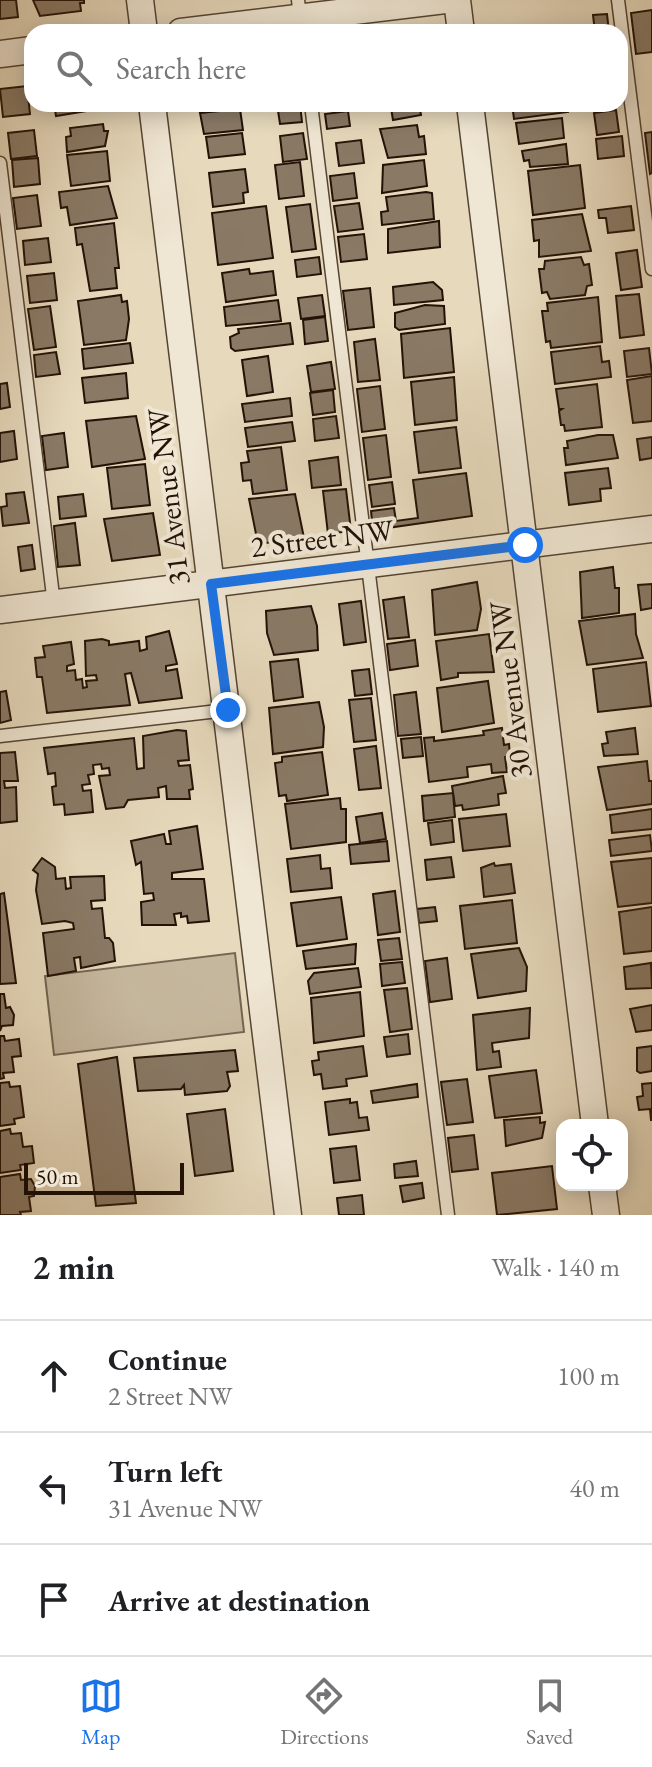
<!DOCTYPE html>
<html lang="en">
<head>
<meta charset="utf-8">
<style>
	body { margin:0; font-family:"EB Garamond",serif; background:#f6f6f6; color:#202124 }
	.controls { position:absolute; right:24px; bottom:24px; display:grid; overflow:hidden; border-radius:16px; box-shadow:0 4px 20px #0003 }
	.controls button { width:72px; height:72px; display:grid; place-items:center; padding:0; border:0; border-bottom:2px solid #e0e0e0; background:#fff; color:#202124; font:40px sans-serif }
	.scale { position:absolute; left:24px; bottom:20px; width:160px; box-sizing:border-box; padding-left:8px; border:4px solid #241207; border-top:0; font-size:22px; line-height:28px; white-space:nowrap; color:#241207; -webkit-text-stroke:6px #efe6d3; paint-order:stroke }
	.stop { position:absolute; width:24px; height:24px; margin:-18px; border:6px solid #1a73e8; border-radius:50%; background:#fff }
	.stop.end { background:#1a73e8; border-color:#fff; box-shadow:0 2px 8px #0008 }
	.list { margin:0; padding:0; list-style:none }
	h2 { display:flex; justify-content:space-between; align-items:center; height:104px; margin:0; padding:0 32px; font-size:34px }
	h2 small { font-size:26px; font-weight:400; color:#757577 }
	.list li { display:grid; grid-template-columns:52px 1fr auto; gap:24px; align-items:center; box-sizing:border-box; height:112px; padding:0 32px; border-top:2px solid #e0e0e0 }
	.list b { display:block; font-size:30px; white-space:nowrap }
	.list p { margin:0; font-size:26px; white-space:nowrap; color:#757577 }
	.list em { font-size:26px; font-style:normal; color:#757577 }
	.icon { flex:none; width:44px; height:44px; fill:none; stroke:currentColor; stroke-width:2; stroke-linecap:round; stroke-linejoin:round }
	.map { position:relative; flex:none; width:652px; height:1215px; overflow:hidden }
	.search { position:absolute; background:#fff; box-shadow:0 4px 20px #0003; left:24px; right:24px; top:24px; height:88px; display:flex; align-items:center; gap:20px; box-sizing:border-box; padding:0 28px; border-radius:24px; color:#757577; font-size:30px }
	.sheet { height:440px; background:#fff }
	nav { display:flex; justify-content:space-around; align-items:center; box-sizing:border-box; height:112px; border-top:2px solid #e0e0e0; background:#fff; font-size:22px; color:#757577 }
	nav a { display:grid; justify-items:center; gap:4px }
	nav .on { color:#1a73e8 }
	.map>svg:first-child { display:block }
	.green { fill:#c5b79d; stroke:#746452; stroke-width:2 }
	.building { fill:#897965; stroke:#241207; stroke-width:2 }
	.lines { fill:none; stroke-linecap:round; stroke-linejoin:round }
	.service-casing { stroke:#544434; stroke-width:15 }
	.minor-casing { stroke:#544434; stroke-width:29 }
	.service { stroke:#efe6d3; stroke-width:12 }
	.minor { stroke:#efe6d3; stroke-width:26 }
	.route { stroke:#1a73e8; stroke-width:10 }
	.labels { text-anchor:middle; dominant-baseline:central; stroke-width:8; stroke-linejoin:round; paint-order:stroke }
	.street-label { font-size:30px; fill:#241207; stroke:#efe6d3 }
</style>
</head>
<body>
<div class="map">
<svg width="652" height="1215" viewBox="0 0 652 1215">
	<rect width="100%" height="100%" fill="#e6d9bc"/>
	<filter id="stains"><feTurbulence type="fractalNoise" baseFrequency=".0025" numOctaves="4"/><feColorMatrix values="0 0 0 0 .2 0 0 0 0 .09 0 0 0 0 .02 0 0 0 .5 -.17"/></filter>
	<radialGradient id="worn" r=".72"><stop offset=".6" stop-color="#630" stop-opacity="0"/><stop offset="1" stop-color="#630" stop-opacity=".3"/></radialGradient>
	<!-- green -->
	<path class="green" d="M235,953L244,1032L54,1055L45,976Z"/>
	<!-- building -->
	<g class="building">
		<path d="M0,0H16L18,17L0,19Z"/>
		<path d="M33,0H84V3H80L81,11L40,16Z"/>
		<path d="M652,10V52L636,54L631,13Z"/>
		<path d="M607,14L609,32H595L593,15Z"/>
		<path d="M27,86L30,114L3,117L0,89Z"/>
		<path d="M54,104H98L99,109L56,116Z"/>
		<path d="M277,104H300L302,122L280,124Z"/>
		<path d="M384,104H419L421,115L393,120L391,108L385,109Z"/>
		<path d="M512,104H567L568,112L514,119Z"/>
		<path d="M240,109L243,130L204,134L200,113Z"/>
		<path d="M616,110L619,132L597,135L594,113Z"/>
		<path d="M348,111L350,126L327,129L325,114Z"/>
		<path d="M562,118L564,138L519,144L516,123Z"/>
		<path d="M103,124L104,131H108L105,146L67,152L66,137L71,136L70,128Z"/>
		<path d="M417,125L419,137L424,136L426,154L388,158L380,129Z"/>
		<path d="M34,130L37,156L11,159L8,133Z"/>
		<path d="M652,132V173L650,174L645,133Z"/>
		<path d="M242,133L245,154L209,158L206,137Z"/>
		<path d="M303,133L307,159L283,162L280,136Z"/>
		<path d="M622,136L624,156L598,159L596,139Z"/>
		<path d="M361,140L364,163L339,166L336,143Z"/>
		<path d="M566,144L568,164L530,167L529,160L524,161L522,151Z"/>
		<path d="M107,151L110,181L71,186L67,155Z"/>
		<path d="M38,158L40,184L14,187L12,160Z"/>
		<path d="M424,160L427,186L382,193L383,165Z"/>
		<path d="M300,162L304,196L279,199L275,165Z"/>
		<path d="M580,165L585,208L533,215L528,171Z"/>
		<path d="M245,169L248,192L243,193L244,203L213,207L209,173Z"/>
		<path d="M354,173L357,198L333,201L330,176Z"/>
		<path d="M108,186L117,218L70,225L67,207L61,208L59,192Z"/>
		<path d="M426,192L432,193L434,219L382,225L381,212L388,211L386,197Z"/>
		<path d="M37,195L41,226L17,229L13,198Z"/>
		<path d="M359,203L363,229L338,232L334,206Z"/>
		<path d="M310,204L316,249L292,252L286,207Z"/>
		<path d="M266,206L273,258L218,265L212,213Z"/>
		<path d="M631,206L634,230L608,233L606,218H599L598,210Z"/>
		<path d="M582,214L591,251L539,257V240L534,241L532,220Z"/>
		<path d="M439,221L440,247L388,253V229Z"/>
		<path d="M114,223L119,268H115L117,288L90,291L82,244L77,245L75,228Z"/>
		<path d="M364,234L367,259L341,262L338,237Z"/>
		<path d="M48,238L51,262L25,265L23,241Z"/>
		<path d="M637,250L642,287L621,290L616,253Z"/>
		<path d="M319,257L321,274L297,277L295,260Z"/>
		<path d="M581,257L584,265L589,264L592,285L587,286L585,295L550,299L547,292L542,293L539,269H544L545,261Z"/>
		<path d="M249,269L250,274L273,271L276,295L226,302L222,273Z"/>
		<path d="M54,273L57,300L30,303L27,276Z"/>
		<path d="M433,282L442,290L443,300L394,305L393,287Z"/>
		<path d="M370,288L374,327L348,330L343,291Z"/>
		<path d="M639,294L644,335L620,338L616,296Z"/>
		<path d="M121,295L122,302L127,301L129,319L126,340L84,345L78,301Z"/>
		<path d="M322,295L325,316L301,319L298,298Z"/>
		<path d="M598,297L602,342L551,348L550,341L546,342L542,311H548L547,303Z"/>
		<path d="M278,300L281,321L226,326L224,307Z"/>
		<path d="M425,305L444,306L445,324L399,330L395,327V313Z"/>
		<path d="M50,306L56,347L34,350L28,309Z"/>
		<path d="M325,317L328,341L305,344L303,320Z"/>
		<path d="M290,323L293,344L235,351L231,348L230,337L239,333L238,329Z"/>
		<path d="M450,328L454,372L404,378L401,334Z"/>
		<path d="M375,339L380,380L358,382L354,342Z"/>
		<path d="M130,343L133,363L84,369L82,349Z"/>
		<path d="M600,346L602,362L609,361L611,377L555,384L551,352Z"/>
		<path d="M649,348L652,374L627,377L624,351Z"/>
		<path d="M56,352L60,374L36,377L34,355Z"/>
		<path d="M268,356L273,392L247,396L242,360Z"/>
		<path d="M331,362L335,389L311,392L307,366Z"/>
		<path d="M126,373L128,398L85,403L82,378Z"/>
		<path d="M652,376V421L633,423L627,380Z"/>
		<path d="M454,377L457,420L415,425L411,382Z"/>
		<path d="M7,383L10,407L0,409V384Z"/>
		<path d="M597,384L602,427L565,431L564,425H561L559,411L562,409H559L556,389Z"/>
		<path d="M380,386L385,429L362,432L357,389Z"/>
		<path d="M333,390L335,412L313,415L310,393Z"/>
		<path d="M290,398L292,416L245,422L242,404Z"/>
		<path d="M136,416L145,459L92,467L86,421Z"/>
		<path d="M336,416L339,438L315,441L313,419Z"/>
		<path d="M292,422L295,441L248,447L245,428Z"/>
		<path d="M456,427L461,468L419,473L414,432Z"/>
		<path d="M14,431L17,459L0,462V433Z"/>
		<path d="M64,433L68,467L46,470L42,436Z"/>
		<path d="M386,435L391,477L368,480L363,438Z"/>
		<path d="M598,435H613L618,458L566,465L564,448H568L567,441Z"/>
		<path d="M652,437V458L640,460L637,439Z"/>
		<path d="M281,447L287,490L253,494L251,480L243,481L241,463L249,462L247,451Z"/>
		<path d="M338,457L341,485L312,488L309,461Z"/>
		<path d="M145,464L150,505L112,509L107,468Z"/>
		<path d="M608,468L611,488L600,489L601,501L569,505L565,473Z"/>
		<path d="M466,473L472,516L373,530L371,511L394,508L396,521L418,518L413,480Z"/>
		<path d="M392,482L395,504L372,507L369,485Z"/>
		<path d="M346,489L351,531L328,534L323,491Z"/>
		<path d="M24,492L29,523L3,526L1,507L7,506L6,494Z"/>
		<path d="M83,494L86,516L60,519L58,497Z"/>
		<path d="M295,494L304,538L258,544L249,499Z"/>
		<path d="M153,513L160,555L112,561L104,519Z"/>
		<path d="M75,523L80,565L58,567L54,526Z"/>
		<path d="M32,545L35,569L21,571L18,547Z"/>
		<path d="M613,567L615,588H619V613L582,618L580,572Z"/>
		<path d="M477,582L481,609L477,630L435,635L432,590Z"/>
		<path d="M652,584V608L641,610L638,585Z"/>
		<path d="M404,597L409,637L388,639L383,600Z"/>
		<path d="M361,601L366,642L344,645L339,604Z"/>
		<path d="M311,606L317,626L318,650L274,655L267,633L266,611Z"/>
		<path d="M635,614L636,634L643,658L587,665L579,621Z"/>
		<path d="M169,631L177,664L166,666V671L177,669L182,698L139,703L131,673L125,674L130,705L47,713L42,677H37L35,658L45,657L43,646L71,642L74,664L67,666V671L75,670L76,680L82,679L83,688L87,687L86,681L97,680L96,675L86,676L85,641L102,639L109,641V645L139,641L140,651L147,649L146,637Z"/>
		<path d="M489,634L494,672L458,673V677L441,680L436,641Z"/>
		<path d="M415,640L418,666L390,670L387,644Z"/>
		<path d="M298,659L303,697L274,701L270,662Z"/>
		<path d="M646,662L651,706L598,712L593,669Z"/>
		<path d="M369,669L372,694L355,696L352,671Z"/>
		<path d="M488,681L494,723L442,732L437,688Z"/>
		<path d="M6,691L11,720L0,723V692Z"/>
		<path d="M416,692L421,734L398,736L394,695Z"/>
		<path d="M371,698L376,740L354,742L349,700Z"/>
		<path d="M319,702L324,727L323,747L273,754L269,708Z"/>
		<path d="M502,728L504,745L509,744L510,756L505,757L507,772L492,773L491,764L467,767L468,777L429,782L424,738L434,737V741L484,735L483,731Z"/>
		<path d="M635,728L638,754L604,756L602,744L608,743L606,732Z"/>
		<path d="M177,730L186,731L189,760L178,761L179,766L190,765L193,789L189,790L190,799H167L166,786L158,788L159,797L128,800L124,807L106,809L99,776L110,775L109,768L102,769L101,764L93,765L94,774L88,775L90,784L82,785L83,791L91,790L93,812L65,815L64,804L54,805L52,787L56,786L55,773L48,774L44,748L134,738L137,769L144,768L143,736Z"/>
		<path d="M421,737L423,756L403,758L401,739Z"/>
		<path d="M376,746L381,788L359,790L354,749Z"/>
		<path d="M15,752L18,781H4L5,788L16,787L17,821L0,823V753Z"/>
		<path d="M322,752L328,795L287,801L286,795L279,796L275,763L282,762V757Z"/>
		<path d="M647,761L649,781H652V804L607,810L598,767Z"/>
		<path d="M503,776L506,793L498,794L499,805L463,810L462,805L455,806L452,786Z"/>
		<path d="M453,793L455,817L424,821L422,796Z"/>
		<path d="M340,798L341,809H346V842L291,849L285,804Z"/>
		<path d="M652,809V829L612,833L610,815Z"/>
		<path d="M382,813L386,839L360,843L356,817Z"/>
		<path d="M506,814L510,846L463,851L459,819Z"/>
		<path d="M452,820L454,842L431,845L428,823Z"/>
		<path d="M197,826L203,869L172,873V879H204L209,921L188,923L187,916L181,917V913L174,914L176,925H142L141,902L154,900L153,893L144,894L141,862L136,865L131,841L164,834L166,844H171L169,831Z"/>
		<path d="M650,835L652,851L611,856L609,840Z"/>
		<path d="M387,841L389,861L351,864L349,845Z"/>
		<path d="M320,855L321,869L330,868L332,888L291,892L287,859Z"/>
		<path d="M451,857L454,877L427,880L425,860Z"/>
		<path d="M42,858L55,867L56,879L65,878L66,889L71,888L70,877L104,876L105,900L91,901L92,909L102,908L105,938H109L113,943L115,961L81,968L80,957L74,958L76,971L48,976L43,933L74,929L73,923L65,921L42,924L36,890L38,874L33,870Z"/>
		<path d="M652,858V903L618,907L611,862Z"/>
		<path d="M494,863L495,866L511,864L515,893L484,897L481,868Z"/>
		<path d="M395,891L400,932L378,935L373,894Z"/>
		<path d="M4,893L16,983L0,984V894Z"/>
		<path d="M341,897L347,939L297,946L291,903Z"/>
		<path d="M512,900L517,943L465,949L460,906Z"/>
		<path d="M435,907L437,921L419,923L417,909Z"/>
		<path d="M652,907V951L624,954L619,912Z"/>
		<path d="M399,938L402,959L381,961L378,940Z"/>
		<path d="M356,944L355,964L306,969L303,951Z"/>
		<path d="M519,948L527,967L526,991L478,998L471,954Z"/>
		<path d="M447,958L452,999L430,1002L425,961Z"/>
		<path d="M402,962L405,983L382,986L380,964Z"/>
		<path d="M651,963L652,988L626,989L624,967Z"/>
		<path d="M358,968L361,987L310,994L308,981L314,973Z"/>
		<path d="M407,988L412,1029L390,1032L384,990Z"/>
		<path d="M360,992L364,1036L314,1043L311,998Z"/>
		<path d="M0,994H4L6,1008L10,1007L14,1015L13,1025L2,1026L0,1031Z"/>
		<path d="M652,1005V1030L636,1032L630,1009Z"/>
		<path d="M530,1008L529,1038L492,1043L493,1052L499,1051L501,1067L477,1070L473,1015Z"/>
		<path d="M408,1034L410,1054L387,1057L384,1037Z"/>
		<path d="M0,1036H4L5,1041L19,1039L21,1056L12,1057L14,1072L3,1073L4,1078L0,1079Z"/>
		<path d="M363,1046L367,1076L346,1079L347,1086L323,1089L321,1074L314,1075L312,1061L319,1060L318,1052Z"/>
		<path d="M652,1046V1071L640,1073L637,1071V1048Z"/>
		<path d="M235,1050L238,1071L227,1072L230,1086L227,1091L185,1095L184,1085L181,1089L138,1091L134,1058Z"/>
		<path d="M117,1057L136,1203L96,1206L78,1064Z"/>
		<path d="M536,1070L542,1113L495,1118L489,1076Z"/>
		<path d="M467,1079L473,1122L447,1125L441,1082Z"/>
		<path d="M9,1082L10,1087L20,1086L24,1117L14,1119L15,1124L0,1126V1083Z"/>
		<path d="M652,1083V1120H651L650,1109L639,1110L637,1097L643,1096L642,1084Z"/>
		<path d="M417,1084L418,1097L373,1103L371,1091Z"/>
		<path d="M350,1099V1103L357,1102L359,1118L367,1117L369,1130L329,1135L325,1102Z"/>
		<path d="M225,1109L233,1171L195,1176L187,1114Z"/>
		<path d="M540,1117V1123L545,1122L542,1138L506,1146L504,1120Z"/>
		<path d="M10,1129L11,1134L21,1133L23,1147L32,1146L34,1163L20,1165L21,1170L0,1173V1131Z"/>
		<path d="M474,1135L478,1169L452,1172L448,1138Z"/>
		<path d="M356,1146L360,1180L334,1183L330,1149Z"/>
		<path d="M416,1161L418,1176L395,1178L394,1164Z"/>
		<path d="M552,1166L557,1209L497,1215L492,1173Z"/>
		<path d="M20,1174L21,1180L31,1179L35,1186L34,1196L29,1197L31,1211L20,1212L21,1215H0V1177Z"/>
		<path d="M422,1183L424,1198L403,1202L400,1186Z"/>
		<path d="M362,1195L364,1215H339L337,1198Z"/>
	</g>
	<g class="lines">
		<!-- service casing -->
		<g class="service-casing">
			<g id="service">
				<path d="M298,0L302,32"/>
				<path d="M618,0L652,269"/>
				<path d="M311,104L448,1215"/>
				<path d="M0,163L54,604"/>
				<path d="M0,736L227,710"/>
			</g>
		</g>
		<!-- minor casing -->
		<g class="minor-casing">
			<g id="minor">
				<path d="M140,0L144,32"/>
				<path d="M457,0L461,32"/>
				<path d="M181,32L445,0"/>
				<path d="M0,54L32,50"/>
				<path d="M152,104L288,1215"/>
				<path d="M470,104L595,1125"/>
				<path d="M0,610L652,529"/>
				<path d="M602,1185L606,1215"/>
			</g>
		</g>
		<!-- service -->
		<use href="#service" class="service"/>
		<!-- minor -->
		<use href="#minor" class="minor"/>
	</g>
	<g class="lines">
		<!-- route -->
		<path class="route" d="M228,710L211,584L525,545"/>
	</g>
	<g class="labels">
		<!-- street labels -->
		<g class="street-label">
			<text transform="translate(168 497) rotate(-97)">31 Avenue NW</text>
			<text transform="translate(322 538) rotate(-7)">2 Street NW</text>
			<text transform="translate(510 690) rotate(-97)">30 Avenue NW</text>
		</g>
	</g>
	<rect width="100%" height="100%" filter="url(#stains)"/>
	<rect width="100%" height="100%" fill="url(#worn)"/>
</svg>
<div class="controls">
<button><svg class="icon" aria-label="locate" viewBox="0 0 24 24"><circle cx="12" cy="12" r="6"/><path d="M12 2v4M12 18v4M2 12h4M18 12h4"/></svg></button>
</div>
<div class="scale">50 m</div>
<div class="stop" style="left:525px;top:545px"></div>
<div class="stop end" style="left:228px;top:710px"></div>
<div class="search"><svg class="icon" aria-label="search" viewBox="0 0 24 24"><circle cx="10" cy="10" r="6"/><path d="M15 15l6 6"/></svg>Search here</div>
</div>
<section class="sheet">
<h2>2 min<small>Walk · 140 m</small></h2>
<ul class="list">
<li><svg class="icon" aria-label="ahead" viewBox="0 0 24 24"><path d="M12 20V5M6 11l6-6 6 6"/></svg><div><b>Continue</b><p>2 Street NW</p></div><em>100 m</em></li>
<li><svg class="icon" aria-label="left" viewBox="0 0 24 24"><path d="M17 20v-9H6M10 6l-5 5 5 5"/></svg><div><b>Turn left</b><p>31 Avenue NW</p></div><em>40 m</em></li>
<li><svg class="icon" aria-label="arrive" viewBox="0 0 24 24"><path d="M6 21V4h12l-3 4 3 4H6"/></svg><div><b>Arrive at destination</b></div></li>
</ul>
</section>
<nav>
<a class="on"><svg class="icon" aria-label="map" viewBox="0 0 24 24"><path d="M3 6l6-2 6 2 6-2v14l-6 2-6-2-6 2zM9 4v14M15 6v14"/></svg>Map</a>
<a><svg class="icon" aria-label="directions" viewBox="0 0 24 24"><path d="M12 3l9 9-9 9-9-9zM9 14v-3h6M13 9l2 2-2 2"/></svg>Directions</a>
<a><svg class="icon" aria-label="saved" viewBox="0 0 24 24"><path d="M7 4h10v16l-5-4-5 4z"/></svg>Saved</a>
</nav>
</body>
</html>
